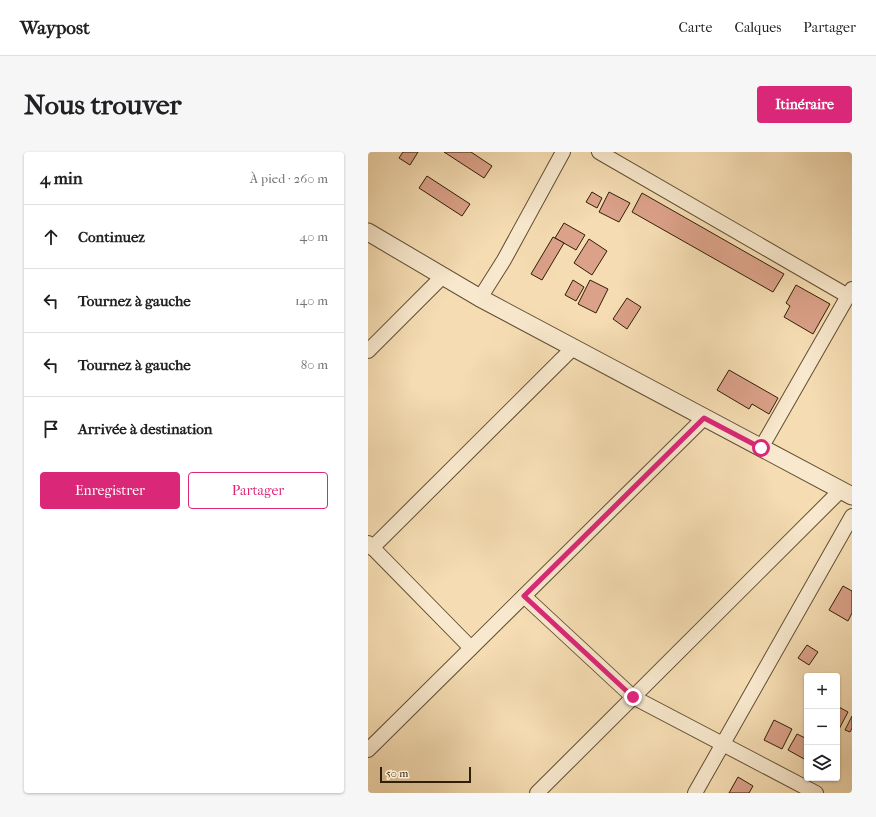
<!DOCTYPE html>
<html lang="fr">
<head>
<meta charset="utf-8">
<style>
	body { margin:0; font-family:"IM FELL French Canon",serif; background:#f6f6f6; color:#202124 }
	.controls { position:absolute; right:12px; bottom:12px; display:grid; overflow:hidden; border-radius:4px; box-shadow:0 1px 3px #0004 }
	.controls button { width:36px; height:36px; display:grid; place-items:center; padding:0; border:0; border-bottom:1px solid #e0e0e0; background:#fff; color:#202124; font:20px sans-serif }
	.scale { position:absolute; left:12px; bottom:10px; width:91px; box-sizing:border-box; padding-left:4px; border:2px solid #301e07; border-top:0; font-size:11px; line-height:14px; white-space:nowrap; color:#301e07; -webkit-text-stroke:3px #f8e8cd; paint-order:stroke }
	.stop { position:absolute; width:12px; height:12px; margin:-9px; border:3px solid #db2777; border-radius:50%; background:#fff }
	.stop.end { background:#db2777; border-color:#fff; box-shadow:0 1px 4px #0008 }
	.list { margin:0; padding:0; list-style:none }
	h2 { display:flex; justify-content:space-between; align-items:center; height:52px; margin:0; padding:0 16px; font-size:17px }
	h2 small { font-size:13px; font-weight:400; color:#757577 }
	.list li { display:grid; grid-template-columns:26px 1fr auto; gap:12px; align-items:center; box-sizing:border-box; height:64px; padding:0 16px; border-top:1px solid #e0e0e0 }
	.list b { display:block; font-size:15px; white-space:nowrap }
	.list em { font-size:13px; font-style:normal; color:#757577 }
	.actions { display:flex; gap:8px; padding:12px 16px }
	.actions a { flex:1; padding:9px 0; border:1px solid #db2777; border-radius:4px; text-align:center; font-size:14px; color:#db2777 }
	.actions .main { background:#db2777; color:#fff }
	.icon { flex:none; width:22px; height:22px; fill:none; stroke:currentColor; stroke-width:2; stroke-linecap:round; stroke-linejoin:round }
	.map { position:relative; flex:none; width:484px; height:641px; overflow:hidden; border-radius:4px }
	header { display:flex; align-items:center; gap:24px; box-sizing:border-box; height:56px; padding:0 20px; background:#fff; border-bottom:1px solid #e0e0e0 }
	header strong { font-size:19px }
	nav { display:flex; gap:22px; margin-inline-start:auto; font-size:14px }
	.intro { display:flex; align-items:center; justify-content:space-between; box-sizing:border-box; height:96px; padding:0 24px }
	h1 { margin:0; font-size:28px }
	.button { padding:10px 18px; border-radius:4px; background:#db2777; color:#fff; font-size:14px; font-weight:700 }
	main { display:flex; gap:24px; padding:0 24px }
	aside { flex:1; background:#fff; border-radius:4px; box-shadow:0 1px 3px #0004 }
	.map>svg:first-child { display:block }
	.building { fill:#dba189; stroke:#301e07 }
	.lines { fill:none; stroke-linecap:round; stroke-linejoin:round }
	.minor-casing { stroke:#614e32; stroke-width:16 }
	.tertiary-casing { stroke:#614e32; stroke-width:19 }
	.minor { stroke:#f8e8cd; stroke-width:14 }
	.tertiary { stroke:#f8e8cd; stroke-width:17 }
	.route { stroke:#db2777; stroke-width:5 }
</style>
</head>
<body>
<header>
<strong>Waypost</strong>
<nav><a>Carte</a><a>Calques</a><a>Partager</a></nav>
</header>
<div class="intro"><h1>Nous trouver</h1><a class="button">Itinéraire</a></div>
<main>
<aside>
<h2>4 min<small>À pied · 260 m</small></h2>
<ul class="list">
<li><svg class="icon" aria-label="ahead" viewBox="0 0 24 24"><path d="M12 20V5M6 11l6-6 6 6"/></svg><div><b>Continuez</b></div><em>40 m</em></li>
<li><svg class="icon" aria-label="left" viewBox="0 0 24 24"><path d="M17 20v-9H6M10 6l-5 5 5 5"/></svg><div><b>Tournez à gauche</b></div><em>140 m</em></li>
<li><svg class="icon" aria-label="left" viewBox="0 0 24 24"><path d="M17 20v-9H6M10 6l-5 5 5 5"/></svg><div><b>Tournez à gauche</b></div><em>80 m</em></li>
<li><svg class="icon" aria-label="arrive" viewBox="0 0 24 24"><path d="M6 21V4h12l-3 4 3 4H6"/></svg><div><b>Arrivée à destination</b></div></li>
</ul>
<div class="actions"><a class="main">Enregistrer</a><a>Partager</a></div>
</aside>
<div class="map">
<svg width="484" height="641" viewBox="0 0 484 641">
	<rect width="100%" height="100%" fill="#f5dcb2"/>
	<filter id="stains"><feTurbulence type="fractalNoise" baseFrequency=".005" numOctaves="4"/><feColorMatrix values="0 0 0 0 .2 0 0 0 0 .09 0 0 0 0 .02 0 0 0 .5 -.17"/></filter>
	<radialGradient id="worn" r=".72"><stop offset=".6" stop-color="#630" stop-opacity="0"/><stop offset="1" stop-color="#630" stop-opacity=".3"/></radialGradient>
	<!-- building -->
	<g class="building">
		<path d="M35,0H50L42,13L31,6Z"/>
		<path d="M76,0H103L124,14L116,26Z"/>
		<path d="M59,24L102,52L94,64L51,36Z"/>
		<path d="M224,40L234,46L229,56L218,50Z"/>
		<path d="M241,40L262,51L251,70L231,60Z"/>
		<path d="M274,41L416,122L405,140L264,60Z"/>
		<path d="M196,71L217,83L208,98L187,86Z"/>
		<path d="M185,85L196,91L174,128L163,122Z"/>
		<path d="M221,87L239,99L224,123L206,111Z"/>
		<path d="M205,128L216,135L208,149L197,143Z"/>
		<path d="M222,128L240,137L228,161L210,152Z"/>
		<path d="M428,133L462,152L445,182L416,165L422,154L418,151Z"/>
		<path d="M259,146L273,155L259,177L245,167Z"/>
		<path d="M361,218L410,246L401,262L384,252L381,257L349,238Z"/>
		<path d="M475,434L484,439V461L480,469L461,458Z"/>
		<path d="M439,493L450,500L441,513L430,506Z"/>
		<path d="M469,554L480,560L469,581Z"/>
		<path d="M484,564V576L482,580L477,578Z"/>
		<path d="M406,568L424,577L414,597L396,588Z"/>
		<path d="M429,582L439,587L438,608L420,598Z"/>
		<path d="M370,625L385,634L381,641H361Z"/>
	</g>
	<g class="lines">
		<!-- minor casing -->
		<g class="minor-casing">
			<g id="minor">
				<path d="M231,0L480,144"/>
				<path d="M112,146L136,108L195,0"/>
				<path d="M0,199L75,124"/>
				<path d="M393,296L484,137"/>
				<path d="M0,391L103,496"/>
				<path d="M4,396L205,196"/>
				<path d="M156,444L265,545L448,641"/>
				<path d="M0,598L336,266"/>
				<path d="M169,641L472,339"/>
				<path d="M327,641L484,364"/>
			</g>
		</g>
		<!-- tertiary casing -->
		<g class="tertiary-casing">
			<path id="tertiary" d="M0,80L112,146L484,344"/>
		</g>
		<!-- minor -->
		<use href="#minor" class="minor"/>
		<!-- tertiary -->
		<use href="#tertiary" class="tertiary"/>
	</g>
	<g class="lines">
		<!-- route -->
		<path class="route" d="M265,545L156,444L336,266L393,296"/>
	</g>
	<rect width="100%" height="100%" filter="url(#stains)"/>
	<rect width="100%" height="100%" fill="url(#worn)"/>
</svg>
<div class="controls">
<button>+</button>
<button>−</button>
<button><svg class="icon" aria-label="layers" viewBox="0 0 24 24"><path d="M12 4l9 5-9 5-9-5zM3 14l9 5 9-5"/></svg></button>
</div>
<div class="scale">50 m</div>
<div class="stop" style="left:393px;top:296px"></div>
<div class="stop end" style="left:265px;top:545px"></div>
</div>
</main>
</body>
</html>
